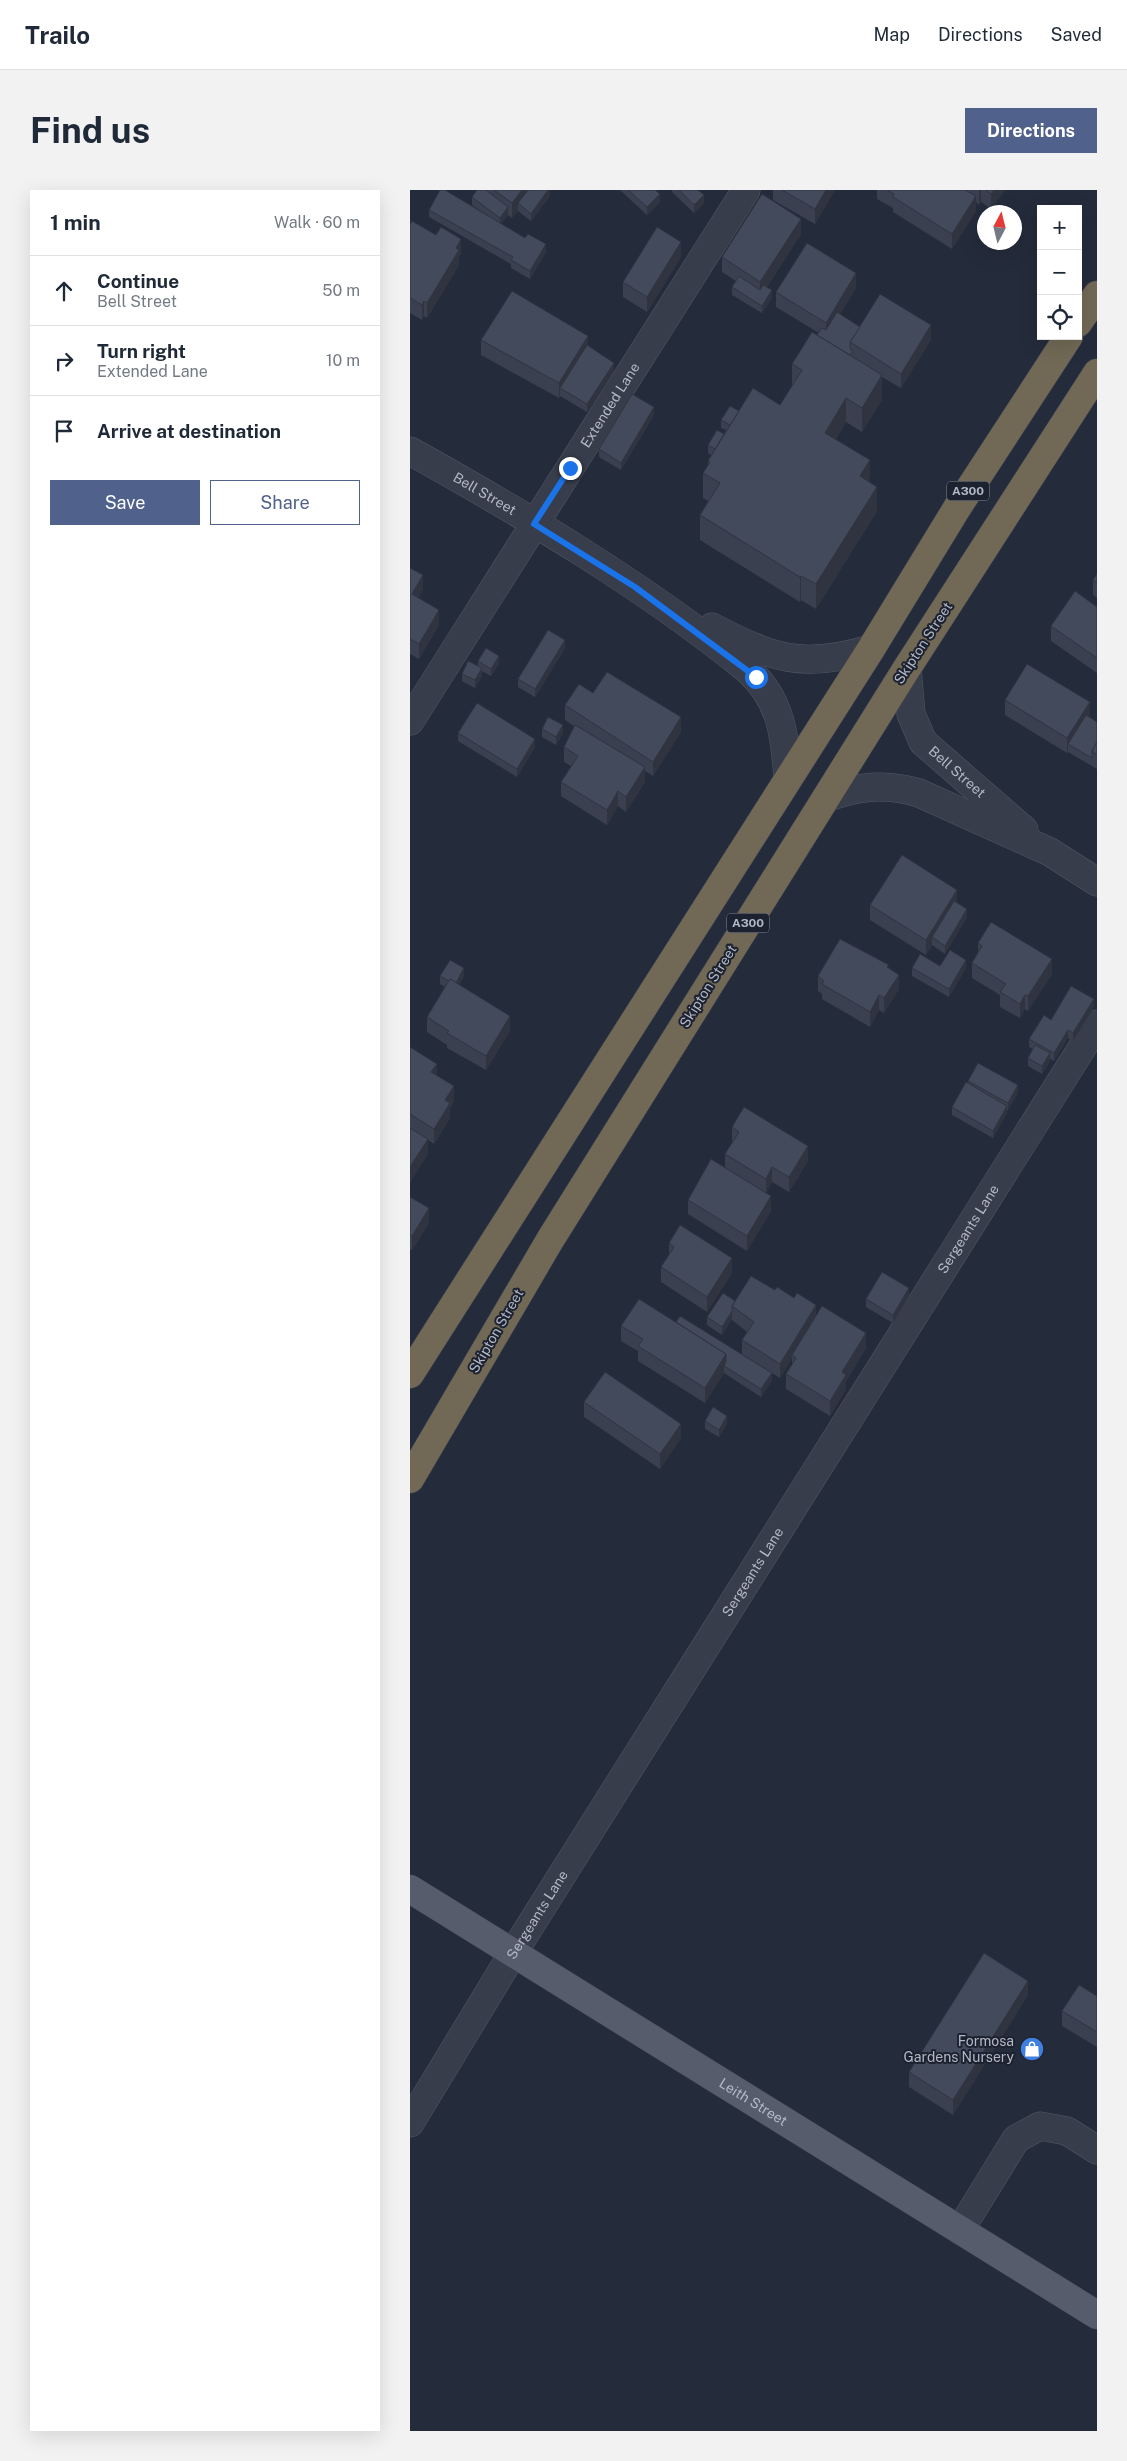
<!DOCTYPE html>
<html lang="en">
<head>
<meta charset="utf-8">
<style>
	body { margin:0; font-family:"Public Sans",sans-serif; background:#f2f2f3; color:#1f2937 }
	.controls { position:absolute; right:15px; top:15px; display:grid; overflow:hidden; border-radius:0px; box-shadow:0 5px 20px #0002 }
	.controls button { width:45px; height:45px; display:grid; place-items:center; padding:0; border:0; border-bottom:1px solid #e0e1e3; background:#fff; color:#1f2937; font:25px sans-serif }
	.compass { position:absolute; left:567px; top:15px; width:45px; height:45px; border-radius:50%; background:#fff; box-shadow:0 5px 20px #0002; rotate:7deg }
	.stop { position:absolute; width:15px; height:15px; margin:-11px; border:4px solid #1a73e8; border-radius:50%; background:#fff }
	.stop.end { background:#1a73e8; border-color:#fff; box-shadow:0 1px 5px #0008 }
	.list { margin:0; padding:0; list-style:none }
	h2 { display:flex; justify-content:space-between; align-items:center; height:65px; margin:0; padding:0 20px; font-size:21px }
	h2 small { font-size:16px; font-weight:400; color:#747a83 }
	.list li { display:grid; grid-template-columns:32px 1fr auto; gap:15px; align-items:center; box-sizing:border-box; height:70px; padding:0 20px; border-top:1px solid #e0e1e3 }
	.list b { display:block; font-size:19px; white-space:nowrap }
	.list p { margin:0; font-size:16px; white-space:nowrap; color:#747a83 }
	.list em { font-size:16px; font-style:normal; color:#747a83 }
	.actions { display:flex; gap:10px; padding:15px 20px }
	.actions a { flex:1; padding:11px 0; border:1px solid #50618b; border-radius:0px; text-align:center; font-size:18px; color:#50618b }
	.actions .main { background:#50618b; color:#fff }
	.icon { flex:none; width:28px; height:28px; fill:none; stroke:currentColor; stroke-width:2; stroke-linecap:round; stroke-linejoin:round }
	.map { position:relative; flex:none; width:687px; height:2241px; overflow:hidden; border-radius:0px }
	header { display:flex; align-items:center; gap:30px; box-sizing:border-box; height:70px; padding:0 25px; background:#fff; border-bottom:1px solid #e0e1e3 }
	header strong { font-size:24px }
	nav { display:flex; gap:28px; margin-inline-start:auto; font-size:18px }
	.intro { display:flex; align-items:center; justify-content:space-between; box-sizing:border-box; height:120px; padding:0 30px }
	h1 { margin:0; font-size:35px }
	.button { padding:12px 22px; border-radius:0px; background:#50618b; color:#fff; font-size:18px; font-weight:700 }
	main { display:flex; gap:30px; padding:0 30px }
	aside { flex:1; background:#fff; border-radius:0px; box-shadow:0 5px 20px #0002 }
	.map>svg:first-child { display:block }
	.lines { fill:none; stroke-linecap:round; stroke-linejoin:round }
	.minor-casing { stroke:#535866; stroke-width:29 }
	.major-casing { stroke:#414654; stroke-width:29 }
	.highway-casing { stroke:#434856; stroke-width:29 }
	.minor { stroke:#383d4b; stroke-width:28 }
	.major { stroke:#565c6b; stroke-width:28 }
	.highway { stroke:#716955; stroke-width:28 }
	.wall { fill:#3a404f }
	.shaded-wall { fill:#2f3440 }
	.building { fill:#434a5c; stroke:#2f3440 }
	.route { stroke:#1a73e8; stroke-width:6 }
	.labels { text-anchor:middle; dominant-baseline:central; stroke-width:4; stroke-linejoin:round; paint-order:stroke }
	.shield { fill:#1d2230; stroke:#868b9a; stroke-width:1 }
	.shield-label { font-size:12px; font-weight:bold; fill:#b3b8c7 }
	.street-label { font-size:14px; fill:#b3b8c7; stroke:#1d2230 }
	.poi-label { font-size:14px; fill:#b3b8c7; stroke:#1d2230; text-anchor:end }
</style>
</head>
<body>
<header>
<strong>Trailo</strong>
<nav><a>Map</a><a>Directions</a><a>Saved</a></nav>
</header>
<div class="intro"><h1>Find us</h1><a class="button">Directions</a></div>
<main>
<aside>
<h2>1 min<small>Walk · 60 m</small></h2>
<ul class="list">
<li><svg class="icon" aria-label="ahead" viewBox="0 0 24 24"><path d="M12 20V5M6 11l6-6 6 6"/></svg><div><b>Continue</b><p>Bell Street</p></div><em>50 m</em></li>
<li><svg class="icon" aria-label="right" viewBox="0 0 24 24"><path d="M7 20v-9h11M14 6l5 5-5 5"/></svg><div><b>Turn right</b><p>Extended Lane</p></div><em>10 m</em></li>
<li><svg class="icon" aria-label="arrive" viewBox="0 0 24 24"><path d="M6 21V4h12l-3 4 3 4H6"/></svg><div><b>Arrive at destination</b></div></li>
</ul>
<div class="actions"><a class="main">Save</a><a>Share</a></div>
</aside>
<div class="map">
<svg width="687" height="2241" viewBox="0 0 687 2241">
	<rect width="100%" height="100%" fill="#242b3b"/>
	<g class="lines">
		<!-- minor casing -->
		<g class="minor-casing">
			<g id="minor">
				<path id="s1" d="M0,261C115,325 236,397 338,480C371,509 375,546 378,588"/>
				<path d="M302,437C363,469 393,479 461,459"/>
				<path id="s2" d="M497,478L501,524L513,552L614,640"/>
				<path id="s3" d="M0,531L336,0"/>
				<path d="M416,608C448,596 476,593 509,603L640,662L687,692"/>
				<path id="s4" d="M0,1933L103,1763L687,834"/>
				<path d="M550,2040L606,1949L630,1936L657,1941L687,1960"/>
			</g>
		</g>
		<!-- major casing -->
		<g class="major-casing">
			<g id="major">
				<path id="s5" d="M0,1699L687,2125"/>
			</g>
		</g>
		<!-- highway casing -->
		<g class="highway-casing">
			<g id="highway">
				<path d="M668,133L687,105"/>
				<path d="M0,1184L461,459L547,318L659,146"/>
				<path d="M0,1289L140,1050L497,478L687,183"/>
			</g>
		</g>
		<!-- minor -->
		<use href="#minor" class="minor"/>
		<!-- major -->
		<use href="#major" class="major"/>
		<!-- highway -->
		<use href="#highway" class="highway"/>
	</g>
	<!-- wall -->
	<g class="wall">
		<path d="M67,0H140V6L121,31L108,21L102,28L98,25L91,34L136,62L120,89L101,78V74L19,27V20L72,22L62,15V7Z"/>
		<path d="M210,0H245L250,12L237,25Z"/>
		<path d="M262,0H288L294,13L284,23L262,2Z"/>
		<path d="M363,0H425L405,34L363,10Z"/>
		<path d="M467,0H595L581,19L571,12L569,15L566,12V21L542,59L483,22V18L467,9Z"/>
		<path d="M0,35L51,64L49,67V75L17,128L14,126L12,130L0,123Z"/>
		<path d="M391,44L357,97L362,108L352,123L322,105V97L326,91L312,82V67Z"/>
		<path d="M271,67L237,122L213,107V92Z"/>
		<path d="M446,98L430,124L450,137L521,150L491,198L472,187V210L452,242L436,232L426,249L460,292L467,321L406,419L391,410L390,412L290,350V325L298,311L293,308V283L298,276V271L301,265L298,263V255L314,244L316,240L311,238V230L329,221L370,215L382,196V174L409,143L366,117V102Z"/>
		<path d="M71,150L178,156L204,181L177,222L150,206L149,208L71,165Z"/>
		<path d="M244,225L211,280L189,267V259Z"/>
		<path d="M0,378L13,400L8,408L29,435L9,469L0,464Z"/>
		<path d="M687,384V408L683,405V390Z"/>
		<path d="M687,417V483L641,451V436Z"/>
		<path d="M155,458L125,507L108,497V489Z"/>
		<path d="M68,471L89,474L81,486L72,481V486L65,498L52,491V484L68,476Z"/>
		<path d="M183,503L271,542L243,586L235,581V592L216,622L208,616L197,635L151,606V592L161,576L154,572V557L164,536L155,530V515Z"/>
		<path d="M595,510L680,526V527L687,532V579L658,562L657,563L595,525Z"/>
		<path d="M132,539L153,543L146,555L132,547Z"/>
		<path d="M48,543L125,557L107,587L48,551Z"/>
		<path d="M460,715L557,727L535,764L522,755L516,765L460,730Z"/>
		<path d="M568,753L642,784L618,821L615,819L610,828L590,817V805L562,788V773L568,763Z"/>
		<path d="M530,776L556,778L539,807L502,786V778Z"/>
		<path d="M479,778L489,799L474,823L469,820L460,837L412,809V804L408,801V786Z"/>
		<path d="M30,786H54L49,795L100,841L76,880L37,858V855L17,842V827L35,797L30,794Z"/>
		<path d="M684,817L663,851L658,848L644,871L640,869V871L632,884L618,876V868L623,859L619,857V849L641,830Z"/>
		<path d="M0,857L27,886L44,911L40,918V928L24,954L18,950V964L0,992Z"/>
		<path d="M558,891L608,903L597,921V923L583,948L542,925V917L558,893Z"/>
		<path d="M322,937L398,971L379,1002L362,992L356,1003L361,1021L337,1061L278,1024V1010L315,978V964L323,952H322Z"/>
		<path d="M0,1007L19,1033L2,1060L0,1059Z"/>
		<path d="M259,1053L322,1083L297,1122L251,1092V1077L259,1065Z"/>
		<path d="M499,1106L483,1133L456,1117V1109Z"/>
		<path d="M325,1111L406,1127L456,1158L436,1191V1199L420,1226L376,1199V1184L382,1174V1168L370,1188L362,1183V1191L351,1207L314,1183L295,1213L228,1171V1161L211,1151V1136L266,1132L332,1165V1150L337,1142L322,1130V1129L312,1145L297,1135V1127Z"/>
		<path d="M174,1212L271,1248L250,1279L174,1227Z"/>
		<path d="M295,1231L317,1234L309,1247L295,1239Z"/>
		<path d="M618,1805L543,1925L499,1897V1882Z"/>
		<path d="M687,1806V1857L652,1836V1821Z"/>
	</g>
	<!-- shaded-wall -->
	<g class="shaded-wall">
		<path d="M112,0H124L108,13V21L102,28V13Z"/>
		<path d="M138,0H140V6L121,31V24Z"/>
		<path d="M416,0H425L405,34V19Z"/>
		<path d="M569,0H571V12L569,15Z"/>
		<path d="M584,0H595L581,19V4Z"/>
		<path d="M250,4V12L237,25V17Z"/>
		<path d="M294,5V13L284,23V15Z"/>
		<path d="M566,6V21L542,59V44Z"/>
		<path d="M98,17V25L90,36V28Z"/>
		<path d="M391,29V44L350,107V92Z"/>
		<path d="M51,49V64L49,67V75L17,128V113Z"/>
		<path d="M271,52V67L237,122V107Z"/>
		<path d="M136,54V62L120,89V81Z"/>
		<path d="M446,83V98L416,148V133Z"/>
		<path d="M362,100V108L352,123V116Z"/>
		<path d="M14,111V126L12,130V115Z"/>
		<path d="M521,135V150L491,198V184Z"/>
		<path d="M178,146V161L150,198V206L149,208V193Z"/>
		<path d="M204,173V181L177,222V214Z"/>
		<path d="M472,185V210L452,242V218Z"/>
		<path d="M436,208V232L415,267V243Z"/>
		<path d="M244,217V225L211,280V273Z"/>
		<path d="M460,270V295L450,286Z"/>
		<path d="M467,297V321L406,419V394Z"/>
		<path d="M13,385V400L2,419V404Z"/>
		<path d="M391,386V410L390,412V387Z"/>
		<path d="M29,420V435L9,469V454Z"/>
		<path d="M155,450V458L125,507V499Z"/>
		<path d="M89,466V474L81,486V479Z"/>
		<path d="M72,478V486L65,498V490Z"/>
		<path d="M680,512V526L662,556L658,554V562L657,563V548Z"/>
		<path d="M271,527V542L243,586V572Z"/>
		<path d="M153,535V543L146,555V547Z"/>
		<path d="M125,549V557L107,587V579Z"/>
		<path d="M235,577V592L216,622V607Z"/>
		<path d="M208,601V616L197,635V620Z"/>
		<path d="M547,700V715L522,747V755L516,765V750Z"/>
		<path d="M557,719V727L535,764V756Z"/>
		<path d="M642,769V784L618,821V806Z"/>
		<path d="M556,770V778L539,807V799Z"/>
		<path d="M54,778V786L45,802V794Z"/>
		<path d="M489,785V799L474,823V808Z"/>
		<path d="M469,805V820L460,837V822Z"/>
		<path d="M615,805V819L610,828V814Z"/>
		<path d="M684,809V817L663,851V843Z"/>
		<path d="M100,826V841L76,880V866Z"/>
		<path d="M658,840V848L644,871V863Z"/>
		<path d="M640,863V871L632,884V876Z"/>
		<path d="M27,874V889L21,882Z"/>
		<path d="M608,895V903L598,921V913Z"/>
		<path d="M44,896V911L40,918V928L24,954V939L35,910Z"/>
		<path d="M597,916V923L583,948V941Z"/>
		<path d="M18,949V964L0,992V977Z"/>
		<path d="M398,956V971L379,1002V987Z"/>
		<path d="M362,977V992L356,1004V989Z"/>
		<path d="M361,1006V1021L337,1061V1046Z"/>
		<path d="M19,1018V1033L2,1060V1046Z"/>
		<path d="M322,1068V1083L297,1122V1107Z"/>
		<path d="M499,1098V1106L483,1133V1125Z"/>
		<path d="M406,1115V1130L382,1165V1168L370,1188V1174Z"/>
		<path d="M322,1121V1129L312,1145V1137Z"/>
		<path d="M456,1143V1158L436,1191V1199L420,1226V1211L432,1182Z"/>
		<path d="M316,1164V1177L314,1176V1183L295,1213V1198Z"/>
		<path d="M362,1183V1191L351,1207V1199Z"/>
		<path d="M317,1226V1234L309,1247V1240Z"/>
		<path d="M271,1234V1248L250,1279V1264Z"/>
		<path d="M618,1791V1805L543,1925V1910Z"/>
	</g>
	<!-- building -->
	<g class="building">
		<path d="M30,0H35L115,48L118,44L136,54L120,81L101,70L103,67L19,20Z"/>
		<path d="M67,0H76L98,17L90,28L62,7Z"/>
		<path d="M84,0H112L102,13Z"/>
		<path d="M118,0H138L121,24L108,13Z"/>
		<path d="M218,0H245L250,4L237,17Z"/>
		<path d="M269,0H288L294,5L284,15Z"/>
		<path d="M372,0H416L405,19Z"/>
		<path d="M477,0H555L566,6L542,44L483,7L484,4Z"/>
		<path d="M576,0H584L581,4Z"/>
		<path d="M352,4L391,29L350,92L312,67Z"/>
		<path d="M2,31L26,45L31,37L51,49L46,58L49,60L17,113L14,111L12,115L0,108V35Z"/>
		<path d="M247,37L271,52L237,107L213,92Z"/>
		<path d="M397,53L446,83L416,133L366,102Z"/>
		<path d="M329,86L350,100L353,95L362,100L352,116L322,97Z"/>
		<path d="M102,101L178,146L149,193L71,150Z"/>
		<path d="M470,104L521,135L491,184L440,152Z"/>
		<path d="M427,122L450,137L440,152V159L443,161L440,165L407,145L412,138L416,140Z"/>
		<path d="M402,142L472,185L452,218L436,208L415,243L460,270L450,286L467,297L406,394L391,386L390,387L290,325L310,293L293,283L300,272L298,271L343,198L370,215L392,180L382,174Z"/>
		<path d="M177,155L204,173L177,214L150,198Z"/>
		<path d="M222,204L244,217L211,273L189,259Z"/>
		<path d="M320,216L329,221L320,235L311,230Z"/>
		<path d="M307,240L314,244L305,259L298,255Z"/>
		<path d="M0,378L13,385L2,404L29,420L9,454L0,449Z"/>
		<path d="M687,384V393L683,390Z"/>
		<path d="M665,401L687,417V468L641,436Z"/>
		<path d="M138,440L155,450L125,499L108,489Z"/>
		<path d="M76,458L89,466L81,479L68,471Z"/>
		<path d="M58,471L72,478L65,490L52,484Z"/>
		<path d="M617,474L680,512L657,548L595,510Z"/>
		<path d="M197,482L271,527L243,572L155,515L169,494L183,503Z"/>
		<path d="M67,513L125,549L107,579L48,543Z"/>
		<path d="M676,525L687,532V552L682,561V568L658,554Z"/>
		<path d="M138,527L153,535L146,547L132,539Z"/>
		<path d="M165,535L235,577L216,607L208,601L197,620L151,592L168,566L154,557Z"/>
		<path d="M687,552V565L682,561Z"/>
		<path d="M492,665L547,700L516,750L460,715Z"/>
		<path d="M544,711L557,719L535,756L522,747Z"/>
		<path d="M581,732L642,769L618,806L615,805L610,814L590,802L596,794L562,773L572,756L568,753Z"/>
		<path d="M430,749L479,775L477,777L489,785L474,808L469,805L460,822L412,794L414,791L408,786Z"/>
		<path d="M540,760L556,770L539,799L502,778L510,764L530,776Z"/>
		<path d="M40,770L54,778L46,793L40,789L39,791L30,786Z"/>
		<path d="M40,789L100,826L76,866L37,843L39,841L17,827Z"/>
		<path d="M661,796L684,809L663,843L658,840L644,863L619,849L634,825L641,830Z"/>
		<path d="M625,855L640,863L632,876L618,868Z"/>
		<path d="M0,857L27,874L21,882L44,896L35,910L40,913L24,939L0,924Z"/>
		<path d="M568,873L608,895L598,913L558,891Z"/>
		<path d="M556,892L597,916L583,941L542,917Z"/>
		<path d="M334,917L398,956L379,987L362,977L356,989L315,964L329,942L322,937Z"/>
		<path d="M0,938L18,949L0,977Z"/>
		<path d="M301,969L361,1006L337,1046L278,1010Z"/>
		<path d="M0,1007L19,1018L2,1046L0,1045Z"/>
		<path d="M270,1035L322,1068L297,1107L251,1077L264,1057L259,1053Z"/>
		<path d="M472,1082L499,1098L483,1125L456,1109Z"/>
		<path d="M341,1086L365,1100L367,1097L384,1108L387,1103L406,1115L370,1174L332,1150L344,1132L322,1116Z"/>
		<path d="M313,1103L325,1111L322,1116V1121L312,1137L297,1127Z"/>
		<path d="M229,1109L316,1164L295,1198L228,1156L233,1149L211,1136Z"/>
		<path d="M412,1116L456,1143L432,1182L436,1185L420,1211L376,1184L386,1168L382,1165Z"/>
		<path d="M270,1126L362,1183L351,1199L314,1176L316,1171V1164L266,1132Z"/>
		<path d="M195,1182L271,1234L250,1264L174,1212Z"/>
		<path d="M303,1217L317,1226L309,1240L295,1231Z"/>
		<path d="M574,1763L618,1791L543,1910L499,1882Z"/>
		<path d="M669,1795L687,1806V1842L652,1821Z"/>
	</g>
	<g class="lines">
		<!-- route -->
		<path class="route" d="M160,278L124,334L225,397L346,487"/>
	</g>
	<!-- icons -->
	<defs>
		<g id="shop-disc" transform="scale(1.25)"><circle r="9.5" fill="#3f7fe0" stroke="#1d2230"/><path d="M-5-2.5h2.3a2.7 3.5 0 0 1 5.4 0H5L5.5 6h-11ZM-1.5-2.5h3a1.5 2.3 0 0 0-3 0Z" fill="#fff"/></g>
	</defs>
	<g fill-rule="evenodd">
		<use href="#shop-disc" x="622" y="1859"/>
	</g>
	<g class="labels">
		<!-- shield labels -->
		<g class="shield">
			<rect x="537" y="291.5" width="42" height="19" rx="4"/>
			<rect x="317" y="723.5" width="42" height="19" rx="4"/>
		</g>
		<g class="shield-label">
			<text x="558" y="301">A300</text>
			<text x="338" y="733">A300</text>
		</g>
		<!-- street labels -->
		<g class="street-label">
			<text stroke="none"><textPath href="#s3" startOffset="374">Extended Lane</textPath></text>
			<text stroke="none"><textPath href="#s1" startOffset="86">Bell Street</textPath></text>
			<text transform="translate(513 453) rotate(-57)">Skipton Street</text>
			<text stroke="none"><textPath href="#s2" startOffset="122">Bell Street</textPath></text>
			<text transform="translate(298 796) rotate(-58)">Skipton Street</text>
			<text stroke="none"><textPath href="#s4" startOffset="1054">Sergeants Lane</textPath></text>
			<text transform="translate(86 1141) rotate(-60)">Skipton Street</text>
			<text stroke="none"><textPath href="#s4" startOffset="649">Sergeants Lane</textPath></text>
			<text stroke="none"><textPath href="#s4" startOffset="244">Sergeants Lane</textPath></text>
			<text stroke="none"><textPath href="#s5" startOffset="404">Leith Street</textPath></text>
		</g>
		<!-- poi labels -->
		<g class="poi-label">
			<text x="604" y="1851">Formosa<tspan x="604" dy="16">Gardens Nursery</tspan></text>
		</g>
	</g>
</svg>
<div class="controls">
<button>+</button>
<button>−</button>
<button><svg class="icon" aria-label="locate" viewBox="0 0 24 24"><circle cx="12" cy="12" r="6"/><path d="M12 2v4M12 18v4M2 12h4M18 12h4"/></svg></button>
</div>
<svg class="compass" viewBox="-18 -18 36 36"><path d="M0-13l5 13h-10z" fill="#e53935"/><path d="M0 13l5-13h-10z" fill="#747a83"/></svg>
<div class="stop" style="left:346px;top:487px"></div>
<div class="stop end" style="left:160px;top:278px"></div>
</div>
</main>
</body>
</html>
